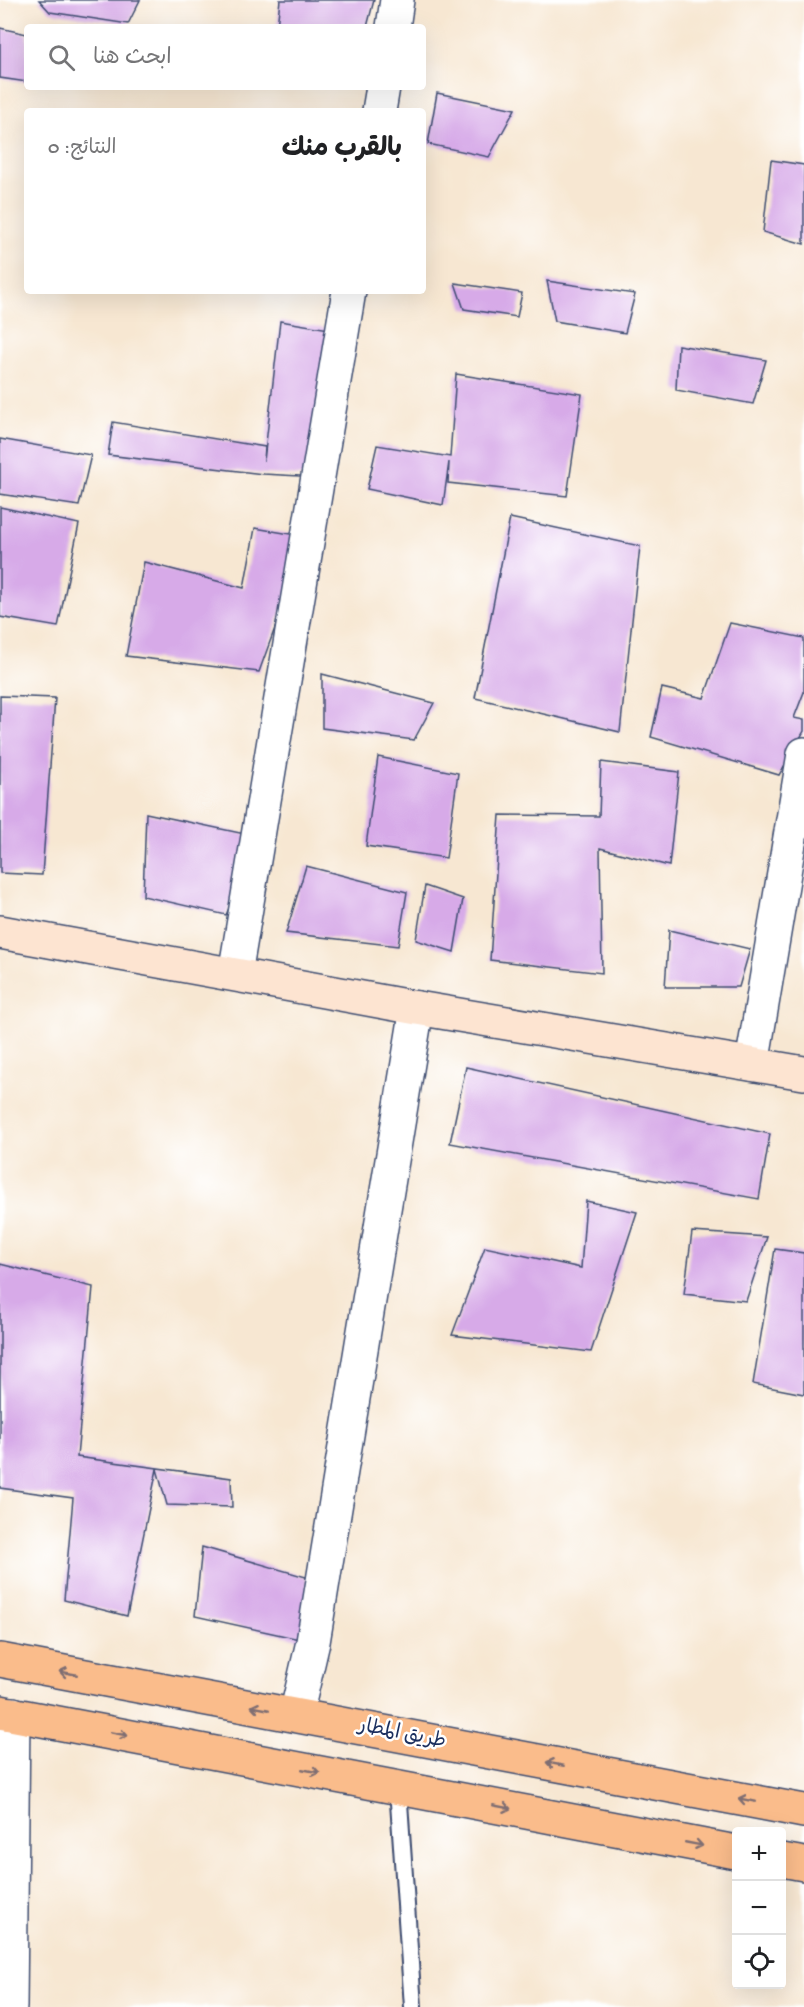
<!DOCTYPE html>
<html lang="ar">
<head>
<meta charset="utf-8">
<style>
	body { margin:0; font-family:"Gochi Hand","Playpen Sans Arabic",sans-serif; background:#f2f2f2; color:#202124; direction:rtl }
	.controls { position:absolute; right:18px; bottom:18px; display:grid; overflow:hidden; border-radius:6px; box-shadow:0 6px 24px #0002 }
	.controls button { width:54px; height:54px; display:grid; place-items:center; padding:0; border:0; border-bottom:2px solid #e0e0e0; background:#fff; color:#202124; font:30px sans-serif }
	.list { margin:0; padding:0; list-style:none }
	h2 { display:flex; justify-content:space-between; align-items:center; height:78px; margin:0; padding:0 24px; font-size:26px }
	h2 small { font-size:20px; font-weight:400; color:#757577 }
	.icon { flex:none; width:33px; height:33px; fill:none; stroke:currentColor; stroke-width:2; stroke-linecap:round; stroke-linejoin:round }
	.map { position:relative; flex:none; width:804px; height:2007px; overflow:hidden; direction:ltr }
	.search { position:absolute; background:#fff; box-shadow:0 6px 24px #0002; left:24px; top:24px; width:402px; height:66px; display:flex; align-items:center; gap:15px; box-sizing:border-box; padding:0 21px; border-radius:6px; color:#757577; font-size:22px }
	.panel { position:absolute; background:#fff; box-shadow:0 6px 24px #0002; left:24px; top:108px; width:402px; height:186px; border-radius:6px; direction:rtl }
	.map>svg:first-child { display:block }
	.building { fill:#d7aae8 }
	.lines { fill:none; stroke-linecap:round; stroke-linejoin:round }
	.lane-casing { stroke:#3c4b6f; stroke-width:20 }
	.street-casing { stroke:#3c4b6f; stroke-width:36 }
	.secondary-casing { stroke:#3c4b6f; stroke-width:36 }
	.highway-casing { stroke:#3c4b6f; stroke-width:36 }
	.lane { stroke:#fff; stroke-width:16 }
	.street { stroke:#fff; stroke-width:33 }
	.secondary { stroke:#fde4d1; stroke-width:33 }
	.highway { stroke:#fabc8b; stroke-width:33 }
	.oneway { stroke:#7f6e72 }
	.labels { text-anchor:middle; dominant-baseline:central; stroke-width:5; stroke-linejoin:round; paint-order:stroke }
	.street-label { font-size:20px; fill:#1b2f5e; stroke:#fff }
</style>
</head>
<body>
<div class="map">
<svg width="804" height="2007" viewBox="0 0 804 2007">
	<rect width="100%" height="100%" fill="#fff"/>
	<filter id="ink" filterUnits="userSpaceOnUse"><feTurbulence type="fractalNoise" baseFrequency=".0167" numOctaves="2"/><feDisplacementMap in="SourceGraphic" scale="12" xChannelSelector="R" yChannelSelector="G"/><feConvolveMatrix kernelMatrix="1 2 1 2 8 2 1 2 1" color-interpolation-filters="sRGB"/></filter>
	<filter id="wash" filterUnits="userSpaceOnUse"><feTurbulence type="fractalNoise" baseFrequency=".008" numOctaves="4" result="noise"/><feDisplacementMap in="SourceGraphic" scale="24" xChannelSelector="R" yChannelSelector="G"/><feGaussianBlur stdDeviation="1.35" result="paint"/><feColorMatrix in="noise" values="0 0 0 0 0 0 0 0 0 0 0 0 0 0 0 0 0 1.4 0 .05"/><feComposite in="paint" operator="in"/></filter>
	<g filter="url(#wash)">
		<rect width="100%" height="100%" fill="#f7e7d2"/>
		<g id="blocks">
			<!-- building -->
			<g class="building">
				<path d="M39,0H140L128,24L50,12Z"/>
				<path d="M280,0H374L367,27H277Z"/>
				<path d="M0,28L27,34V82L0,78Z"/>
				<path d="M437,93L515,109L489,157L428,144Z"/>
				<path d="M771,160L804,165V244L763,232Z"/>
				<path d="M547,281L635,294L625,333L555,321Z"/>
				<path d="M455,283L522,293L517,317L464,309Z"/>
				<path d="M280,321L342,331L318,477L263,474L108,455L113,422L265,447L264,461Z"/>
				<path d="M678,345L766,360L753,404L676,390Z"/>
				<path d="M456,374L582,394L567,496L448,483L449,462L443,505L367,489L377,445L450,457Z"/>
				<path d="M0,439L91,455L79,506L0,494Z"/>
				<path d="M0,507L79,524L58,627L0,617Z"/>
				<path d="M510,518L640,546L620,732L475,698Z"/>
				<path d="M255,528L308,537L259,672L126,656L144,562L244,588Z"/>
				<path d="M730,623L804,638V692L794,718L804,720V731L779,775L651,737L662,688L704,698Z"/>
				<path d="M322,674L434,703L414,740L322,728Z"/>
				<path d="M0,696L55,698L42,875L0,873Z"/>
				<path d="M378,757L458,773L446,858L366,846Z"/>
				<path d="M601,762L679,772L669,866L600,848L602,973L490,960L500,815L599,816Z"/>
				<path d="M146,813L259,837L226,915L143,896Z"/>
				<path d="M306,866L407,892L398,946L286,933Z"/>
				<path d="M425,886L463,899L454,952L416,940Z"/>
				<path d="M669,930L750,949L739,987H665Z"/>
				<path d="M466,1067L770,1134L759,1199L450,1143Z"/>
				<path d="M586,1201L637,1212L591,1352L452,1335L485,1247L581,1268Z"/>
				<path d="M692,1232L767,1237L746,1301L684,1294Z"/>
				<path d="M775,1249L804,1253V1394L753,1384Z"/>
				<path d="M0,1264L93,1287L77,1457L231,1478L232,1507L167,1505L157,1469L127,1616L64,1600L73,1498L0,1488Z"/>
				<path d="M202,1547L306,1577L313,1642L195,1616Z"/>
			</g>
		</g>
	</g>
	<g filter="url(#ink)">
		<use href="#blocks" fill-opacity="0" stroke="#3c4b6f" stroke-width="1.5"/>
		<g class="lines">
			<!-- lane casing -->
			<g class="lane-casing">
				<path id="lane" d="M398,1788L413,2007"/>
			</g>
			<!-- street casing -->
			<g class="street-casing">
				<g id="street">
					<path d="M393,27L397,0"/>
					<path d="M379,111L383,87"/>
					<path d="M235,974L349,291"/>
					<path d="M752,1064L804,754"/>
					<path d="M296,1715L313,1642L417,1008"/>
					<path d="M10,2007L13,1714"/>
				</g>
			</g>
			<!-- secondary casing -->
			<g class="secondary-casing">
				<path id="secondary" d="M0,932L417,1008L804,1073"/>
			</g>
			<!-- highway casing -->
			<g class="highway-casing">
				<g id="highway">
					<path d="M0,1660L804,1811"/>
					<path d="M0,1712L736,1852"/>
					<path d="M782,1860L804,1864"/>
				</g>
			</g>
			<!-- lane -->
			<use href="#lane" class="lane"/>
			<!-- street -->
			<use href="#street" class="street"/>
			<!-- secondary -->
			<use href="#secondary" class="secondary"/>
			<!-- highway -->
			<use href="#highway" class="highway"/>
		</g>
		<!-- one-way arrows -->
		<defs><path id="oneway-shaft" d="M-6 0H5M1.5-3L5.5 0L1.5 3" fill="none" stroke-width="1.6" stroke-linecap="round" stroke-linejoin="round" transform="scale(1.5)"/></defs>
		<g class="oneway">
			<use href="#oneway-shaft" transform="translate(68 1673) rotate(-169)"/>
			<use href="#oneway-shaft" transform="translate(260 1708) rotate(-169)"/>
			<use href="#oneway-shaft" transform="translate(119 1734) rotate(11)"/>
			<use href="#oneway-shaft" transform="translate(555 1764) rotate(-169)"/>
			<use href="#oneway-shaft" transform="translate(311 1771) rotate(11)"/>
			<use href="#oneway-shaft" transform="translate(747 1800) rotate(-169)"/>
			<use href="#oneway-shaft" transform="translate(502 1807) rotate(11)"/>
			<use href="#oneway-shaft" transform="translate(694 1844) rotate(11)"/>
		</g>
	</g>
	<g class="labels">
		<!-- street labels -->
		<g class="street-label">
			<text transform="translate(402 1735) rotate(11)">طريق المطار</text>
		</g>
	</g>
</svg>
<div class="controls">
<button>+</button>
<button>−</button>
<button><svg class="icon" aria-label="locate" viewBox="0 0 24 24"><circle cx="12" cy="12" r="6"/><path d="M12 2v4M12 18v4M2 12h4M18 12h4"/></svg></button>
</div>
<div class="search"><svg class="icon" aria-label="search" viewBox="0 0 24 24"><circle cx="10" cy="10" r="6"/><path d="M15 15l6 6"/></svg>ابحث هنا</div>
<section class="panel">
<h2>بالقرب منك<small>النتائج: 0</small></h2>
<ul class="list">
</ul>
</section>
</div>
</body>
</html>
